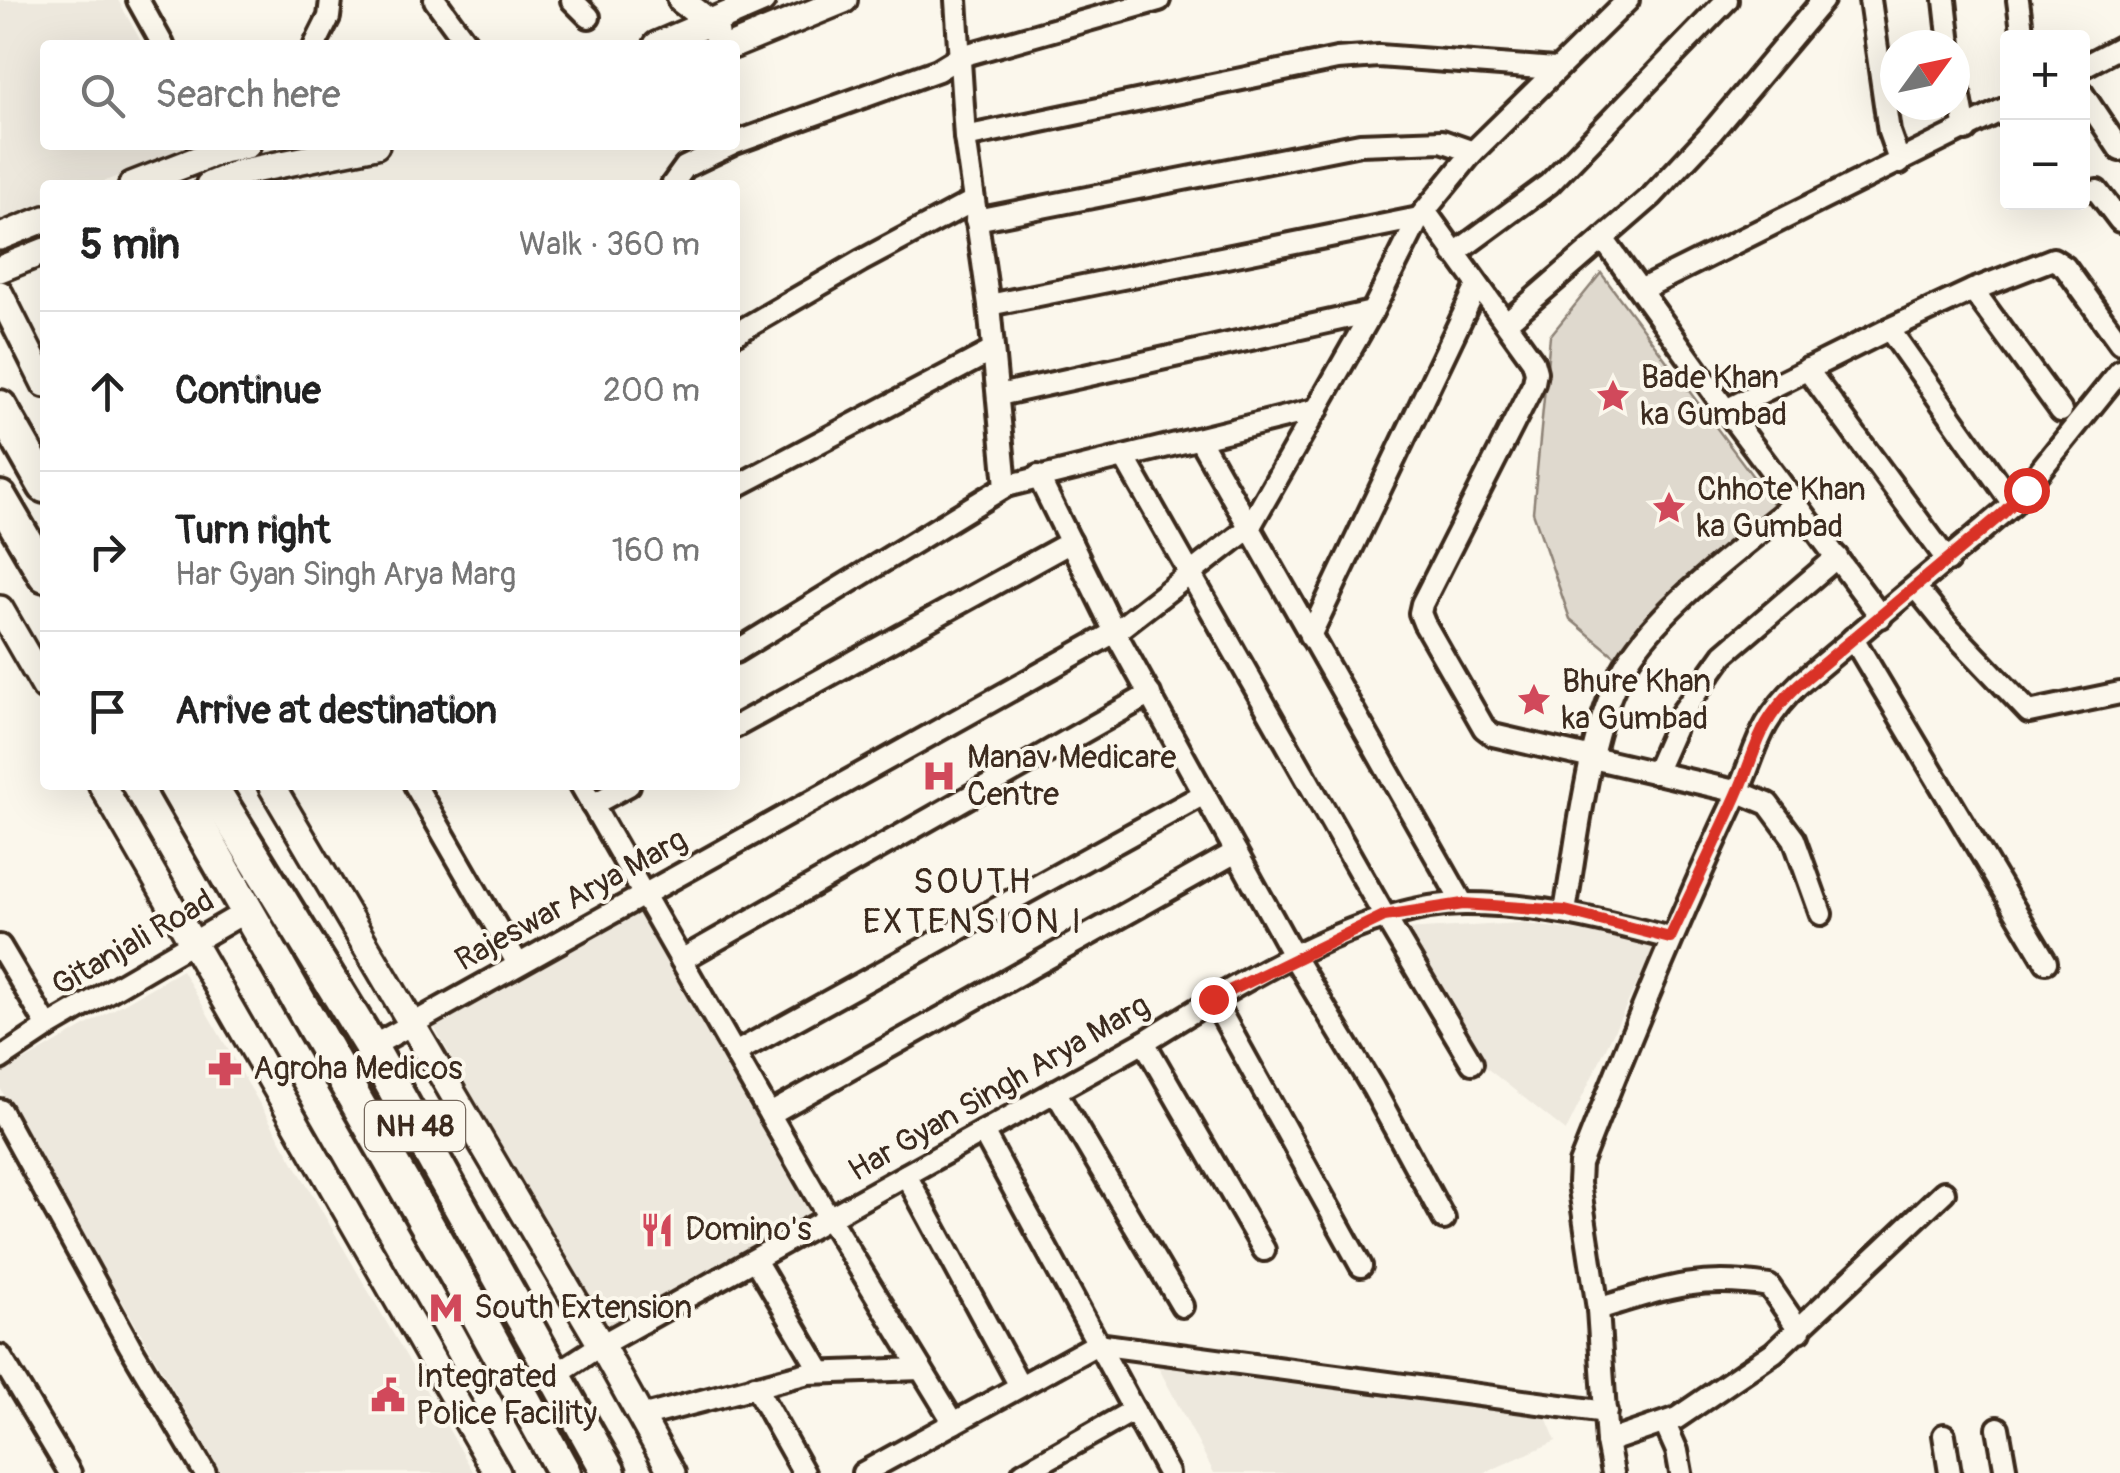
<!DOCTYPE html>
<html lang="en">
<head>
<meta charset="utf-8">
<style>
	body { margin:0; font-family:Pangolin,sans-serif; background:#f2f2f2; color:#222 }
	.controls { position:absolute; right:30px; top:30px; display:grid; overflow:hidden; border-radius:10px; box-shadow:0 10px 40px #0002 }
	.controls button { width:90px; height:90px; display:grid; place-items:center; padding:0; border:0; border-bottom:2px solid #e0e0e0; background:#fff; color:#222; font:50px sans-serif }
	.compass { position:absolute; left:1880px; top:30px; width:90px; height:90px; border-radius:50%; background:#fff; box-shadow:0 10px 40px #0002; rotate:57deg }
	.stop { position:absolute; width:30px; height:30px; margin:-22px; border:8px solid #d93025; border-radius:50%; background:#fff }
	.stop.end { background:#d93025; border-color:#fff; box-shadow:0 2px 10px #0008 }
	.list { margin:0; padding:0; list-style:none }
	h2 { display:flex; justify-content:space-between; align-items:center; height:130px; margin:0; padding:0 40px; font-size:42px }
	h2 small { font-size:32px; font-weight:400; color:#767676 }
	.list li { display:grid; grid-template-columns:65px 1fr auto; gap:30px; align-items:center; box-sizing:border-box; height:160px; padding:0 40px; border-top:2px solid #e0e0e0 }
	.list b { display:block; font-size:38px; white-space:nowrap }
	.list p { margin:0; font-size:32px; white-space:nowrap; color:#767676 }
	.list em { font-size:32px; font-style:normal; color:#767676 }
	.icon { flex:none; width:55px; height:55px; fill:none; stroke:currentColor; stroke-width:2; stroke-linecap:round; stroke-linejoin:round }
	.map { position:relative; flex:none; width:2120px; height:1473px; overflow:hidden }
	.search { position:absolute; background:#fff; box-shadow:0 10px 40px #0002; left:40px; top:40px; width:700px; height:110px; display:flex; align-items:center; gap:25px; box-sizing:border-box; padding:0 35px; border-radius:10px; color:#767676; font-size:38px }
	.panel { position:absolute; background:#fff; box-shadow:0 10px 40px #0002; left:40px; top:180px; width:700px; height:610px; border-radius:10px }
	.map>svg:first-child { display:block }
	.built { fill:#ede8dd }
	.green { fill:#dfd9ce; stroke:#8d8276; stroke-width:2.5 }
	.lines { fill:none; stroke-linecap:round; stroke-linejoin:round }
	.minor-casing { stroke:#3b2a1e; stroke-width:28 }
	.tertiary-casing { stroke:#3b2a1e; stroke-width:32 }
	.primary-casing { stroke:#3b2a1e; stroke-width:40 }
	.minor { stroke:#fbf7ec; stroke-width:20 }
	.tertiary { stroke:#fbf7ec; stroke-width:25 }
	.primary { stroke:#fbf7ec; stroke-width:32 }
	.route { stroke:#d93025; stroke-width:12 }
	.labels { text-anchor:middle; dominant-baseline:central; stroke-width:8; stroke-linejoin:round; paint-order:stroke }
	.shield { fill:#fbf7ec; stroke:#75685c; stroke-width:2.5 }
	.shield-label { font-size:30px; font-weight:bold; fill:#3b2a1e }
	.poi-label { font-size:32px; fill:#3b2a1e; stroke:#fbf7ec; text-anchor:start }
	.street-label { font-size:32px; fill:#3b2a1e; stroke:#fbf7ec }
	.neighbourhood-label { font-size:35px; letter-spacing:2.5px; fill:#3b2a1e; stroke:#fbf7ec }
</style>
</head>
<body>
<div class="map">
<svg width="2120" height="1473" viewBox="0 0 2120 1473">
	<rect width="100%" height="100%" fill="#fbf7ec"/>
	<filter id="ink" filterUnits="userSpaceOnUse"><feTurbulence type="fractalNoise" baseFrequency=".01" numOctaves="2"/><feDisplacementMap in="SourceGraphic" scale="20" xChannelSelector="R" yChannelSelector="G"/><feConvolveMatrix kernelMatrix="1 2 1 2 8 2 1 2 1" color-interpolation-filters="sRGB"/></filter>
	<g filter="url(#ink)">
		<!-- built -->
		<g class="built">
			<path d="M0,0H118L143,45H45V145H199L95,185H45V205L0,222Z"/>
			<path d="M639,903L812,1211L604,1328L429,1018Z"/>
			<path d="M1520,923L1657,942L1566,1131L1484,1066L1405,930Z"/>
			<path d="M182,970L474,1473H221L0,1088V1075Z"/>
			<path d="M1155,1361L1546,1417L1556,1441L1484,1473H1214Z"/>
		</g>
		<!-- green -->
		<path class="green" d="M1601,273L1775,506L1654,621L1628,667L1570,619L1533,512L1550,336Z"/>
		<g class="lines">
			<!-- minor casing -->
			<g class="minor-casing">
				<g id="minor">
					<path d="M138,0L163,45"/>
					<path d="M435,0L468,45"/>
					<path d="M572,0L589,17"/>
					<path d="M956,0L965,137L989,305L1006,486"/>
					<path d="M1870,0L1889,132L1900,163"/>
					<path d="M1945,0L1950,45"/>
					<path d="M2018,0L2023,38"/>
					<path d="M315,45L329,17L331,0"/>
					<path d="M2082,67L2120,47"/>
					<path d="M1955,70L1966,130"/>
					<path d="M2082,93L2120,150"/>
					<path d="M965,137L1337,59L1379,56L1555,69"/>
					<path d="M735,143L938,70L961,56L1159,0"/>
					<path d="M672,185L685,167L731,145"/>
					<path d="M2097,191L2120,221"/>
					<path d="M1425,211L1533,361L1536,372L1534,383L1422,604L1420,613L1424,623L1484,728L1493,735L1739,792L1768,804L1794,839L1821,914"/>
					<path d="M976,220L1360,144L1442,141L1473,152"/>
					<path d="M1604,240L1726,410L1881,617"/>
					<path d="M1454,254L1549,184L1727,0"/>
					<path d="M1640,290L2008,107"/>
					<path d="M1973,290L2061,411"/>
					<path d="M989,305L1419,218"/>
					<path d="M1507,322L1652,196L1711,133L1823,0"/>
					<path d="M1889,329L2013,504"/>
					<path d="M735,334L861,261L973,201"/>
					<path d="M1807,369L1948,561"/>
					<path d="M999,395L1372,312"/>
					<path d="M1726,410L1889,329L1973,290L2053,259L2065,267L2120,343"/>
					<path d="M1200,440L1463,904"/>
					<path d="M1124,457L1384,915L1472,1063"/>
					<path d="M1038,476L1115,632L1294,957L1373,1088L1444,1219"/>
					<path d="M735,487L992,351"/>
					<path d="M1916,588L1946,625L2029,712L2120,693"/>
					<path d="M1310,636L1477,286"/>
					<path d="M1853,638L2046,962"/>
					<path d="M735,652L1006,486L1318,409"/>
					<path d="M735,727L1071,542"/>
					<path d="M1655,773L1681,714L1724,654L1837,557"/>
					<path d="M415,785L518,964"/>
					<path d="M581,785L829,1218L954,1423"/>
					<path d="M592,805L629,785"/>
					<path d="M1565,911C1579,834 1588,717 1633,653C1671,598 1745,546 1796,502"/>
					<path d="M0,946L48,1027"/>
					<path d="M681,960L1150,694"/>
					<path d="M1213,999L1361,1266"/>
					<path d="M1144,1042L1264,1250"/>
					<path d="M371,1047L1115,632L1249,528L1372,312L1419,218L1473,152L1628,0"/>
					<path d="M735,1053L1204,794"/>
					<path d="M0,1059L48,1027L245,912"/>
					<path d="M1055,1091L1182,1306"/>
					<path d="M0,1110L130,1346L205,1473"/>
					<path d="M770,1114L1236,852"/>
					<path d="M983,1132L1168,1473"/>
					<path d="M906,1175L1020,1386"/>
					<path d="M755,1260L821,1372"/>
					<path d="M1598,1309C1665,1288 1699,1275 1769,1286L1800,1331"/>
					<path d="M0,1356L70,1473"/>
					<path d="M553,1376L601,1345L1144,1042C1229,989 1365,903 1466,904C1539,904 1600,920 1670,938"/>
					<path d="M755,1386L804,1473"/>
					<path d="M641,1417L808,1373L921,1369"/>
					<path d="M1665,1424L1677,1451L1681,1473"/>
					<path d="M1998,1428L2006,1473"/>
					<path d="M1944,1435L1950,1473"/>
					<path d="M1607,1442L1677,1418L1774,1352L1944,1192"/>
					<path d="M863,1473L1097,1344L1606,1412"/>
					<path d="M1023,1473L1134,1410"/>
					<path d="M1613,1473L1607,1442L1598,1309L1579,1183L1580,1164C1628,1042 1677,922 1733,803C1758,751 1754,727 1799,684L2013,504L2120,371"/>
				</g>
			</g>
			<!-- tertiary casing -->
			<g class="tertiary-casing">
				<g id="tertiary">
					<path d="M681,0L708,21L716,33"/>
					<path d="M657,45L762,0"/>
					<path d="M734,45L844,0"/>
					<path d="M132,185L222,150L247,145"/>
					<path d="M209,185L238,173L376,145"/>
					<path d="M0,237L45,219"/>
					<path d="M0,269L45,251"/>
					<path d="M0,294L45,384"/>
					<path d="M0,609L45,687"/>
					<path d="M102,785L497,1473"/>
					<path d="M271,785L601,1345L672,1473"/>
				</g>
			</g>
			<!-- primary casing -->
			<g class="primary-casing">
				<g id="primary">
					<path d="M0,407L45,486"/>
					<path d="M0,498L45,575"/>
					<path d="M175,785L457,1277L564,1473"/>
					<path d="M210,785L371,1047L609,1473"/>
				</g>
			</g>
			<!-- minor -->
			<use href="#minor" class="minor"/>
			<!-- tertiary -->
			<use href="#tertiary" class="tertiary"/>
			<!-- primary -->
			<use href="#primary" class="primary"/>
		</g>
	</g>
	<g class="lines" filter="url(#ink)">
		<!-- route -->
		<path class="route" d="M1213,999L1384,916L1463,904L1565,911L1670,938C1692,891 1715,844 1736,797C1759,746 1755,726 1799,684L2002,514L2026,490"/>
	</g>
	<!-- icons -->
	<defs>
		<g id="sight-bare" transform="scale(2.7)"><path d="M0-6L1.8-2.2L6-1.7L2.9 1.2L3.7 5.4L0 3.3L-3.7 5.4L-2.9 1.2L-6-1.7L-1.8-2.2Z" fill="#d1495b" stroke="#fbf7ec" stroke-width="2.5" paint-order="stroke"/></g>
		<g id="hospital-bare" transform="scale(2.7)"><path d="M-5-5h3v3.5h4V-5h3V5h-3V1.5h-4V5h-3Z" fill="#d1495b" stroke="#fbf7ec" stroke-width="2.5" paint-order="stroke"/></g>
		<g id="pharmacy-bare" transform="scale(2.7)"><path d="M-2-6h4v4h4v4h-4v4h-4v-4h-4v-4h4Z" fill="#d1495b" stroke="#fbf7ec" stroke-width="2.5" paint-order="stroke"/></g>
		<g id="restaurant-bare" transform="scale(2.7)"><path d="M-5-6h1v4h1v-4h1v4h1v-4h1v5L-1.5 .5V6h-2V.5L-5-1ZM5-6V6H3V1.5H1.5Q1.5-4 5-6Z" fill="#d1495b" stroke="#fbf7ec" stroke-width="2.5" paint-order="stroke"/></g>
		<g id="metro-bare" transform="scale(2.7)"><path d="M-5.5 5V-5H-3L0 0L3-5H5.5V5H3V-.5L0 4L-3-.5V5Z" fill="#d1495b" stroke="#fbf7ec" stroke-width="2.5" paint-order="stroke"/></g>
		<g id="civic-bare" transform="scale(2.7)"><path d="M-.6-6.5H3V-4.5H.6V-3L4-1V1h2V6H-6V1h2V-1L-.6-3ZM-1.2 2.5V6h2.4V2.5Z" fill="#d1495b" stroke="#fbf7ec" stroke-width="2.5" paint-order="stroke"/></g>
	</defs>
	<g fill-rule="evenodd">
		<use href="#sight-bare" x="1613" y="396"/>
		<use href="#sight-bare" x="1669" y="508"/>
		<use href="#sight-bare" x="1534" y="700"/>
		<use href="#hospital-bare" x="939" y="776"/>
		<use href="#pharmacy-bare" x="225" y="1069"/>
		<use href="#restaurant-bare" x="657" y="1230"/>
		<use href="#metro-bare" x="446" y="1308"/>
		<use href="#civic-bare" x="388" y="1395"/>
	</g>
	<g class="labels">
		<!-- shield labels -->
		<rect class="shield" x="365" y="1101" width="100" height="50" rx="8"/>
		<g class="shield-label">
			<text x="415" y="1126">NH 48</text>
		</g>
		<!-- poi labels -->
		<g class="poi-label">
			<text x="1641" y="378">Bade Khan<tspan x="1641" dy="37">ka Gumbad</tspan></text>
			<text x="1697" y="490">Chhote Khan<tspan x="1697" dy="37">ka Gumbad</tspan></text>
			<text x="1562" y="682">Bhure Khan<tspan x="1562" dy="37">ka Gumbad</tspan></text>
			<text x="967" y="758">Manav Medicare<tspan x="967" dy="37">Centre</tspan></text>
			<text x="253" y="1069">Agroha Medicos</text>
			<text x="685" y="1230">Domino's</text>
			<text x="474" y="1308">South Extension</text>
			<text x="416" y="1377">Integrated<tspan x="416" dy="37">Police Facility</tspan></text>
		</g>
		<!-- street labels -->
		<g class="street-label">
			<text transform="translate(571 900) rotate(-29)">Rajeswar Arya Marg</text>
			<text transform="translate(133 943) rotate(-30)">Gitanjali Road</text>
			<text transform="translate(999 1088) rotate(-30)">Har Gyan Singh Arya Marg</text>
		</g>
		<!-- neighbourhood labels -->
		<g class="neighbourhood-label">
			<text x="973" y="882">SOUTH<tspan x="973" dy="40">EXTENSION I</tspan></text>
		</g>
	</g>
</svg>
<div class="controls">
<button>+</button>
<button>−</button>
</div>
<svg class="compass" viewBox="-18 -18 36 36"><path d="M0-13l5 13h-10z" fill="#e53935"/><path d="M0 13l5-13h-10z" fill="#767676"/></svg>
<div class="stop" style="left:2026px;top:490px"></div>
<div class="stop end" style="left:1213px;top:999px"></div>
<div class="search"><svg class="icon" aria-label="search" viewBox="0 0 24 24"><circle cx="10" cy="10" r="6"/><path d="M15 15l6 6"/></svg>Search here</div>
<section class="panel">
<h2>5 min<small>Walk · 360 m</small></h2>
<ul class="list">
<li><svg class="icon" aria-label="ahead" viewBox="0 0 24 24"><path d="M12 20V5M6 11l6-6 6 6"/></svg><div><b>Continue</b></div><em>200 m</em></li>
<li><svg class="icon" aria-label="right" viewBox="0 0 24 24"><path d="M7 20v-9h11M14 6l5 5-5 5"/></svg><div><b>Turn right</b><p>Har Gyan Singh Arya Marg</p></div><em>160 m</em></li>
<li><svg class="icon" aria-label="arrive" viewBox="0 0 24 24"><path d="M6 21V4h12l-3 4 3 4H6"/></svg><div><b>Arrive at destination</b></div></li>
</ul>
</section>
</div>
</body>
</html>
